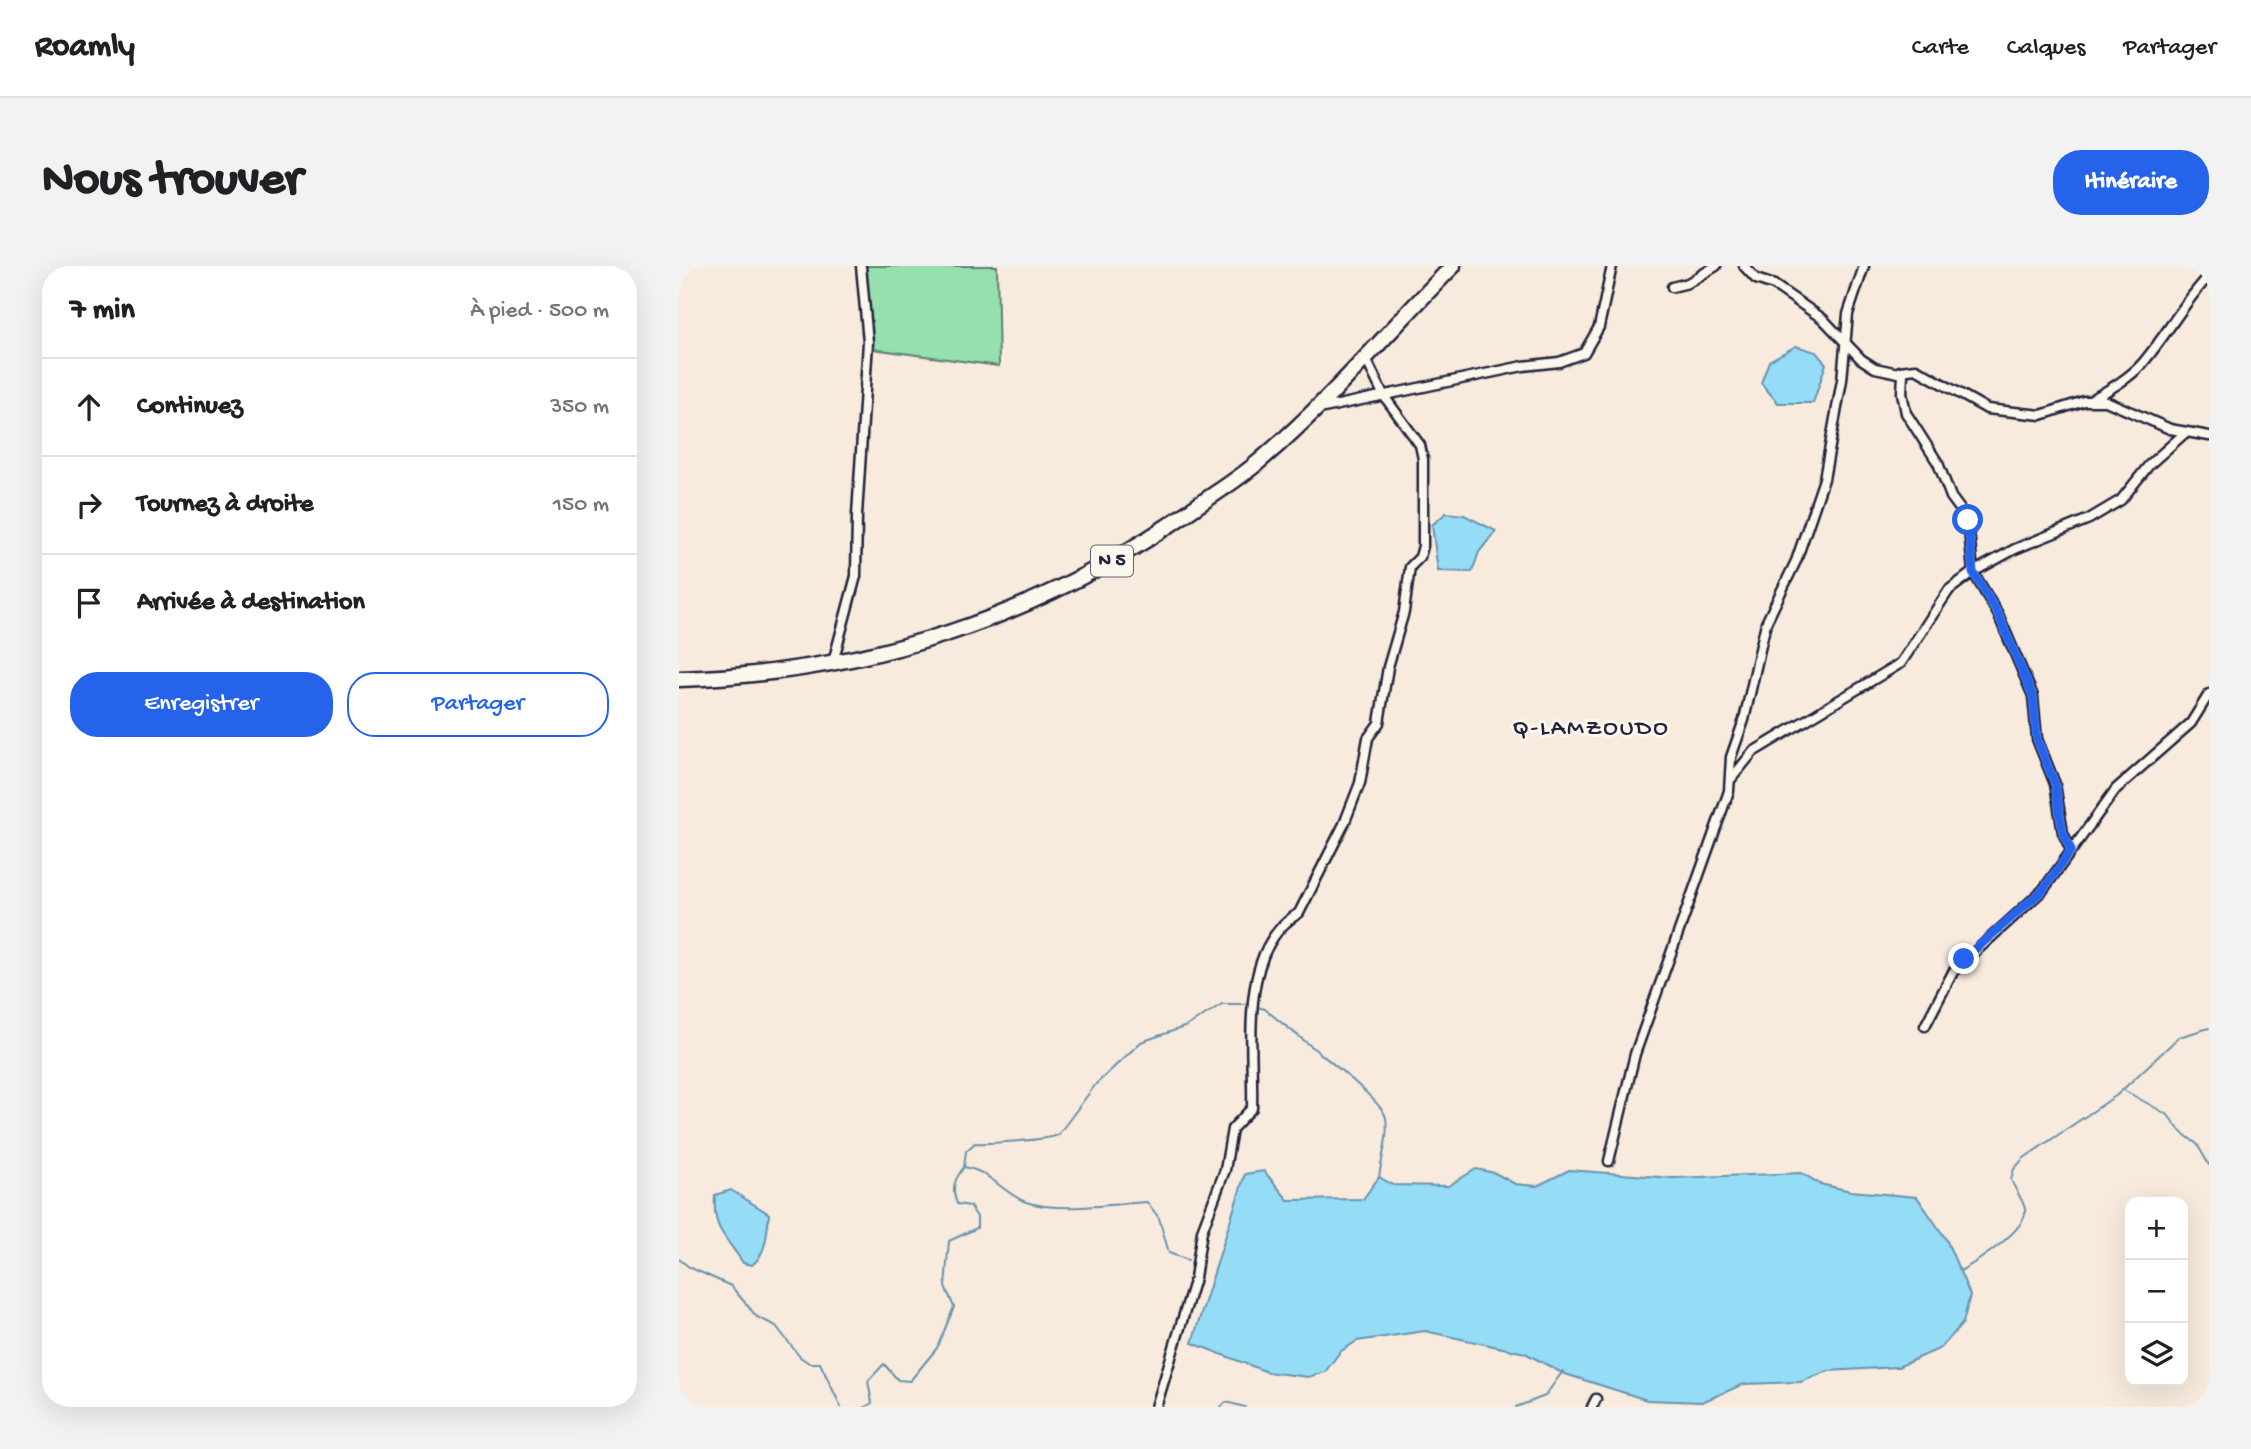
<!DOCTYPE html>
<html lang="fr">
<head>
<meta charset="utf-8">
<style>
	body { margin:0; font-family:"Gochi Hand",sans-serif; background:#f2f2f2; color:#202124 }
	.controls { position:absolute; right:21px; bottom:21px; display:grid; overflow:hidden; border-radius:14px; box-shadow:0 7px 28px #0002 }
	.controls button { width:63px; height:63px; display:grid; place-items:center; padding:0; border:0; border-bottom:2px solid #e0e0e0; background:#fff; color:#202124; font:35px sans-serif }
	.stop { position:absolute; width:21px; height:21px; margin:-16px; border:5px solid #2563eb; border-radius:50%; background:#fff }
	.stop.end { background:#2563eb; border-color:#fff; box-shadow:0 2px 7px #0008 }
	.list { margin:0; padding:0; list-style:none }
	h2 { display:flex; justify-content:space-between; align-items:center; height:91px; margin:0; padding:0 28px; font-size:30px }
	h2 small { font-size:23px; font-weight:400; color:#757577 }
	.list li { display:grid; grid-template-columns:46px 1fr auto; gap:21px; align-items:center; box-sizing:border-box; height:98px; padding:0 28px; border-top:2px solid #e0e0e0 }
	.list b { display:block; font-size:26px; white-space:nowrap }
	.list em { font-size:23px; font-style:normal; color:#757577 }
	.actions { display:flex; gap:14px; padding:21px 28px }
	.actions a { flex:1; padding:16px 0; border:2px solid #2563eb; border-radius:28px; text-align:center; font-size:24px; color:#2563eb }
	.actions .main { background:#2563eb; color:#fff }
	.icon { flex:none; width:38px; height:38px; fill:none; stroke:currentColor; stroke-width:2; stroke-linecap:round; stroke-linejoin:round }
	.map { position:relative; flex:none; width:1530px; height:1141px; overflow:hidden; border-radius:28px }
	header { display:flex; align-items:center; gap:42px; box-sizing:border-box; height:98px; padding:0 35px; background:#fff; border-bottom:2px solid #e0e0e0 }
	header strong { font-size:33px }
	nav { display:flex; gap:38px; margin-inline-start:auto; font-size:24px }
	.intro { display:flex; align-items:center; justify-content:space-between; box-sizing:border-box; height:168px; padding:0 42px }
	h1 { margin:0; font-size:49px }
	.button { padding:18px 32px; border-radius:28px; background:#2563eb; color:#fff; font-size:24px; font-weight:700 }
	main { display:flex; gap:42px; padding:0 42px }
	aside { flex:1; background:#fff; border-radius:28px; box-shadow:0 7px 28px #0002 }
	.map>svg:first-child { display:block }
	.green { fill:#96dfae; stroke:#5c8074; stroke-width:2 }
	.water { fill:#95dcf7; stroke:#6792ac; stroke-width:2 }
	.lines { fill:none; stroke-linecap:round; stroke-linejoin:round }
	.stream { stroke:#6792ac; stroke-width:2 }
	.minor-casing { stroke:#22223b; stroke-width:13 }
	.trunk-casing { stroke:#22223b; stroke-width:19 }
	.minor { stroke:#fbf7ec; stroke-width:8 }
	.trunk { stroke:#fbf7ec; stroke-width:14 }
	.route { stroke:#2563eb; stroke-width:9 }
	.labels { text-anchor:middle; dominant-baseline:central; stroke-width:6; stroke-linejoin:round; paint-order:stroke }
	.shield { fill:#fbf7ec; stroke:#636270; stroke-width:2 }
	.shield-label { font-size:19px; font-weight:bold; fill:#22223b }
	.quarter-label { font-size:24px; letter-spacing:2px; fill:#22223b; stroke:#fbf7ec }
</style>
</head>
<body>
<header>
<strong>Roamly</strong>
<nav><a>Carte</a><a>Calques</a><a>Partager</a></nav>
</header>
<div class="intro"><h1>Nous trouver</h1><a class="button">Itinéraire</a></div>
<main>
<aside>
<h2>7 min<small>À pied · 500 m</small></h2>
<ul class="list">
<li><svg class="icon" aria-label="ahead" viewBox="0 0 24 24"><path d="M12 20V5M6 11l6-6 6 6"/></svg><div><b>Continuez</b></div><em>350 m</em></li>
<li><svg class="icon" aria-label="right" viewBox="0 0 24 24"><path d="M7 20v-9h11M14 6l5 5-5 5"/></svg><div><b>Tournez à droite</b></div><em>150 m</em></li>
<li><svg class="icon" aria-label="arrive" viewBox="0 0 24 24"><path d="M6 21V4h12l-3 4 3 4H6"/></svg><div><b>Arrivée à destination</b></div></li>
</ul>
<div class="actions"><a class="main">Enregistrer</a><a>Partager</a></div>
</aside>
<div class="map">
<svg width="1530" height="1141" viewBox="0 0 1530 1141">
	<rect width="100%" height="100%" fill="#f8ebdd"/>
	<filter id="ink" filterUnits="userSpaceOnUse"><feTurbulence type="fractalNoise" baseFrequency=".0143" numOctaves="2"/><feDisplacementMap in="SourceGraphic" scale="14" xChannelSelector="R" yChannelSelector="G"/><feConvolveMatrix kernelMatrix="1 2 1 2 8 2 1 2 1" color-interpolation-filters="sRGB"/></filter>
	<g filter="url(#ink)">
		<!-- green -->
		<path class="green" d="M186,0H318L320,100L194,83Z"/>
		<!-- water -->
		<g class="water">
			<path d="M1117,80L1137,86L1147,98L1134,137H1099L1082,117L1090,95Z"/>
			<path d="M767,247L785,249L817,265L800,286L793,306L759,305L753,259Z"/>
			<path d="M797,903L816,907L836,918L858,920L890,904L994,912L1123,907L1141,918L1172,925L1238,931L1267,973L1291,1029L1284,1057L1262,1082L1219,1101L1149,1105L1122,1116L1065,1118L1023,1136L968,1134L883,1107L846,1087L746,1065L678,1075L661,1086L646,1106L629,1111L588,1106L513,1077L566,908L585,905L609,934L684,933L700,911L714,919L769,920Z"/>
			<path d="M52,924L90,948C88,965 88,988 73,999L64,997C47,970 33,964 36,929Z"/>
		</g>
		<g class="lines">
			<!-- stream -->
			<g class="stream">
				<path d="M575,740L586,743C607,762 704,832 707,852C710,871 702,893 700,912"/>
				<path d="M1443,823L1489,849L1502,866L1518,878L1530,899"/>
				<path d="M285,901L287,885L296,877C308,878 368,874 379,869L417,818L462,776L508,760L543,738H570"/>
				<path d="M0,993L10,1001L52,1020L78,1051L97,1060L121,1091L130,1097H141L162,1141"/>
				<path d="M1281,1005C1296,997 1350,963 1346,943C1344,933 1335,923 1332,913L1335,903L1345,892L1438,829L1500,771L1530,762"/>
				<path d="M186,1141L193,1137L189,1115L205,1098L219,1114L231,1115L258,1082L275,1041L266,1020L270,975L298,962V951L291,940L278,938C272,922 275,914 285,901C313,906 323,927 347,936C379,947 434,938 468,936L480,952L490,987L509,994"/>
				<path d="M542,1141L547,1136L566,1141"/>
				<path d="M837,1141L866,1130L884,1105"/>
			</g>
			<!-- minor casing -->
			<g class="minor-casing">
				<g id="minor">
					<path d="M1065,0L1077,13L1095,19L1144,53L1182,93L1196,102L1224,108L1223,127L1227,147L1259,197L1272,231L1289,254L1294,306L1319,348L1354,430L1358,473L1376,518L1384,567L1392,584"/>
					<path d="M993,21L1009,17L1037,0"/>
					<path d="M1221,105L1237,103L1308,143L1362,149L1405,135H1427L1491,163L1530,170"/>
					<path d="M1414,133C1431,123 1449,113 1463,98C1487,70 1504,37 1530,10"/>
					<path d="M640,143L844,100L880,96L905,87L920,61L933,0"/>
					<path d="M154,396L177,310L178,249L189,76L182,0"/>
					<path d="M1052,513L1074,486L1222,397L1270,324L1294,306L1336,283L1410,253L1442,234L1470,199L1507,166"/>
					<path d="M1246,760L1274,706L1364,624L1437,523L1512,457L1530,428"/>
					<path d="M930,895L956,788L1050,525L1052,491L1065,454L1087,357L1117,295L1145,213L1163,114L1169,48L1185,0"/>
					<path d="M477,1141L516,1012L523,965L546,904L553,863L573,842C575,782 558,683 620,647L665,558L681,517L689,472L700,457L709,401L725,346L731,301L741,291L744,280V193L741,179L705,130L686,91"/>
					<path d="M913,1141L917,1133"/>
				</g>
			</g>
			<!-- trunk casing -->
			<g class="trunk-casing">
				<path id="trunk" d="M0,413C191,407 360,352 515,242C538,226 563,211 584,192C652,134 711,63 774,0"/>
			</g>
			<!-- minor -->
			<use href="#minor" class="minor"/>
			<!-- trunk -->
			<use href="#trunk" class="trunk"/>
		</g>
	</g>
	<g class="lines" filter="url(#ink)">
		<!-- route -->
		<path class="route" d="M1285,693L1364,624L1392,584L1384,567L1376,518L1358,473L1354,430L1319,348L1294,306L1289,254"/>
	</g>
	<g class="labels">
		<!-- shield labels -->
		<rect class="shield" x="412" y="279.5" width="42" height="31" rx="5"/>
		<g class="shield-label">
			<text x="433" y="295">N 5</text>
		</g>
		<!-- quarter labels -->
		<g class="quarter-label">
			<text x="912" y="463">Q-LAMZOUDO</text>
		</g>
	</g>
</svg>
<div class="controls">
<button>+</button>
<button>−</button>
<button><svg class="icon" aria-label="layers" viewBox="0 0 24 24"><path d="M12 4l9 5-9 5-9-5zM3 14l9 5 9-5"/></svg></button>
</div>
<div class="stop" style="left:1289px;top:254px"></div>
<div class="stop end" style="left:1285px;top:693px"></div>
</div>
</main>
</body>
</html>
